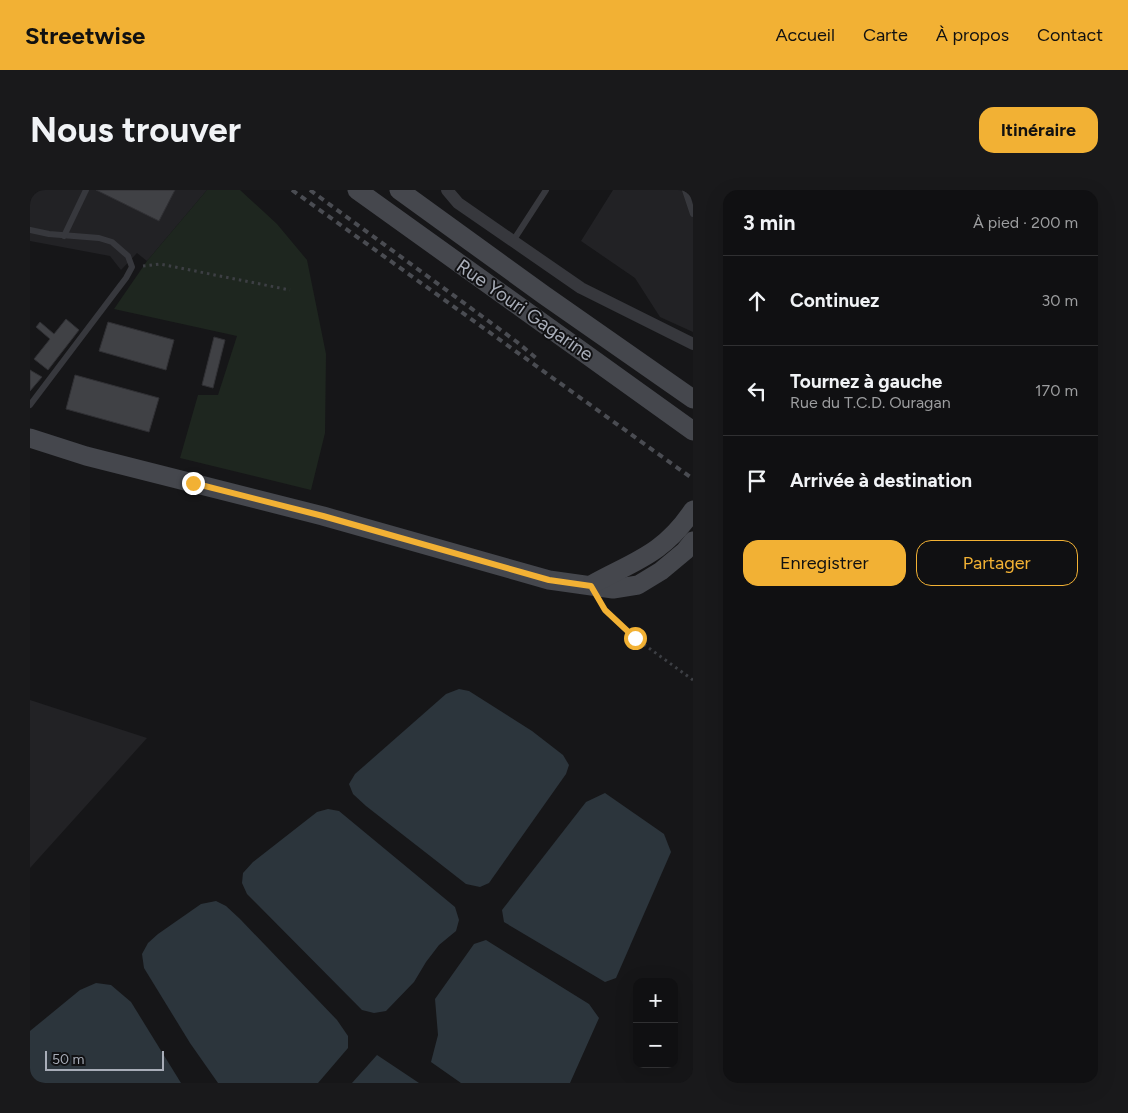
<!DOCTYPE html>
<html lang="fr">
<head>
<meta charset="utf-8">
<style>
	body { margin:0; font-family:Figtree,sans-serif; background:#19191b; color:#f1f3f6 }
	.controls { position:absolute; right:15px; bottom:15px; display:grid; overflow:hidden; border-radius:10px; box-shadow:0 5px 20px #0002 }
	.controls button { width:45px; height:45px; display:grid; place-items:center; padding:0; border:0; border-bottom:1px solid #303032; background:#101012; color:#f1f3f6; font:25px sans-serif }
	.scale { position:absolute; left:15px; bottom:12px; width:119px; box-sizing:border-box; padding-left:5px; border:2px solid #a8adb8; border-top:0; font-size:14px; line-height:18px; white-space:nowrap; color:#a8adb8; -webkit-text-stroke:4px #111113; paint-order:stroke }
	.stop { position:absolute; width:15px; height:15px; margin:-11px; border:4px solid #f2b134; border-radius:50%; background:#fff }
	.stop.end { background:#f2b134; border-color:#fff; box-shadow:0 1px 5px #0008 }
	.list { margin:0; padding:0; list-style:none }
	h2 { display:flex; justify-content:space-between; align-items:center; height:65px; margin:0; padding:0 20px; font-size:21px }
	h2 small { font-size:16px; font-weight:400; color:#9c9d9f }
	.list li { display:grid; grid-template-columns:32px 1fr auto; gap:15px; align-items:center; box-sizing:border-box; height:90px; padding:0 20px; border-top:1px solid #303032 }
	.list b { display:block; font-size:19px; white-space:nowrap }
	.list p { margin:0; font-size:16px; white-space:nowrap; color:#9c9d9f }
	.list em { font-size:16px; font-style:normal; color:#9c9d9f }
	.actions { display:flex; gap:10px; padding:15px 20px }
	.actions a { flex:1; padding:11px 0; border:1px solid #f2b134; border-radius:15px; text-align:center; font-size:18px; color:#f2b134 }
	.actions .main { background:#f2b134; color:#111 }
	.icon { flex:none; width:28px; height:28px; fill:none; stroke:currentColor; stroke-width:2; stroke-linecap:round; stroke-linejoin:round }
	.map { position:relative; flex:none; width:663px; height:893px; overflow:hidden; border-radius:15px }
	header { display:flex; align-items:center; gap:30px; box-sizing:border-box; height:70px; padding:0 25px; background:#f2b134; color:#111 }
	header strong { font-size:24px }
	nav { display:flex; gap:28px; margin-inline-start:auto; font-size:18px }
	.intro { display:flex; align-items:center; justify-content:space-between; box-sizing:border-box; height:120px; padding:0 30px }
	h1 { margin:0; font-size:35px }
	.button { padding:12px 22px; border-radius:15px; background:#f2b134; color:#111; font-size:18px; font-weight:700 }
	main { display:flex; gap:30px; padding:0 30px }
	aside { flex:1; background:#101012; border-radius:15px; box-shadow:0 5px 20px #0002 }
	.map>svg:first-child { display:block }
	.built { fill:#222225 }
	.green { fill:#1e261f }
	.water { fill:#2c353c }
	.building { fill:#404145; stroke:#303034 }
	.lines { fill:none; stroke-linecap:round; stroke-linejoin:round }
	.path { stroke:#3d3f44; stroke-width:3; stroke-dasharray:2.5 4; stroke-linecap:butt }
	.lane { stroke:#37383d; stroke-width:6 }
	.street { stroke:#37383d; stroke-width:12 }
	.secondary { stroke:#45474d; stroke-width:19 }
	.rail { stroke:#4a4c52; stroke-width:4; stroke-dasharray:6 5; stroke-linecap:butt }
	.route { stroke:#f2b134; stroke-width:6 }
	.labels { text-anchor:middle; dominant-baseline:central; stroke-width:4; stroke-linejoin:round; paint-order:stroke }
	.street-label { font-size:19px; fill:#a8adb8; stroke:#111113 }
</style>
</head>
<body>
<header>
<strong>Streetwise</strong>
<nav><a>Accueil</a><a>Carte</a><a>À propos</a><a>Contact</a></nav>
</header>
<div class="intro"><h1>Nous trouver</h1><a class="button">Itinéraire</a></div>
<main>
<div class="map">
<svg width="663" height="893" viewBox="0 0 663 893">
	<rect width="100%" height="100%" fill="#161618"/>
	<!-- built -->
	<g class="built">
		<path d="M0,0H177L117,71L107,63L91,80L80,66L0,51Z"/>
		<path d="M583,0H663V142L630,127L605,88L551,51Z"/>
		<path d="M0,510L117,548L0,678Z"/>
	</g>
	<!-- green -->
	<path class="green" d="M177,0H210L247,34L277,70L296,164L295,243L281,300L150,268L168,205H188L207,146L84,119L117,71Z"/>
	<!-- water -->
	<g class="water">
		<path d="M429,499L439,501L502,541L533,565L539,575L536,584L459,693L450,697L436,694L336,616L323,604L319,594L325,584L416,504Z"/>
		<path d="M575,603L634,644L641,662L586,788L575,792L474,732L472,720L556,612Z"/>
		<path d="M298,619L309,621L425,717L429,730L426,741L409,755L396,772L384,792L356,821L344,823L332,820L217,704L212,693L213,683L223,672L287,622Z"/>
		<path d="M186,711L196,716L210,729L307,830L318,846V858L288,893H188L160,853L114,778L112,764L118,753L128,744L171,714Z"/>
		<path d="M456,750L559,814L569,828L540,893H431L401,872L408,845L405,809L444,754Z"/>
		<path d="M66,793L81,795L101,812L151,893H0V841L50,800Z"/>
		<path d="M347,865L389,893H322Z"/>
	</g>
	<!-- building -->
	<g class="building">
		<path d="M66,0H145L129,31Z"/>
		<path d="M36,129L49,140L18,180L4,169L20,149L6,137L10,132L24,144Z"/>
		<path d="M78,132L144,150L136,180L69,161Z"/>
		<path d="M184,147L195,150L183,198L172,195Z"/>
		<path d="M0,180L12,187L0,201Z"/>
		<path d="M45,185L129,208L119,242L36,219Z"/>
	</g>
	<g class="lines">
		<!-- path -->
		<g class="path">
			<path d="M113,76L130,74L260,100"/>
			<path d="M572,414L575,420L605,448L663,490"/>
		</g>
		<!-- lane -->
		<g class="lane">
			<path d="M655,0L663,24"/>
			<path d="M0,40L19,44L69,48L82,52L98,66L102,77L96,88L0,215"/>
			<path d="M34,46L56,0"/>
			<path d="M483,51L516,0"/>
		</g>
		<!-- street -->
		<path class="street" d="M417,0L428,13L551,98L663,154"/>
		<!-- secondary -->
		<g class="secondary">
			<path d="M327,0L663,241"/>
			<path d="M369,0L514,105L663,209"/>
			<path d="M0,248L56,266L293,326L519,390L583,399L608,395L631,381L655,361L663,351"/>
			<path d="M561,395C604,371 633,365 663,320"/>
		</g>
		<!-- rail -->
		<g class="rail">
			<path d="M262,0L663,289"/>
			<path d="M280,0L487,152L506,168"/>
		</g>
	</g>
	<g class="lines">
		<!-- route -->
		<path class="route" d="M163,293L293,326L519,390L561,396L575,420L605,448"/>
	</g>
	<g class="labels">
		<!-- street labels -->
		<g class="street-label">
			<text transform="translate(495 120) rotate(35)">Rue Youri Gagarine</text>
		</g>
	</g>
</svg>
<div class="controls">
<button>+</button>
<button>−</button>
</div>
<div class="scale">50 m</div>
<div class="stop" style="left:605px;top:448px"></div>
<div class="stop end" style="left:163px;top:293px"></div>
</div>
<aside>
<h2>3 min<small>À pied · 200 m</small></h2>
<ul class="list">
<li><svg class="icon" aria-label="ahead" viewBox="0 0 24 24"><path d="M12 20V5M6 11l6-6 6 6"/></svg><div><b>Continuez</b></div><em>30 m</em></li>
<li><svg class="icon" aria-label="left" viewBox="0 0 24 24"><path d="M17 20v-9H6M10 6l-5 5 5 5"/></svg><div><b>Tournez à gauche</b><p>Rue du T.C.D. Ouragan</p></div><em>170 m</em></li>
<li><svg class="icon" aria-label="arrive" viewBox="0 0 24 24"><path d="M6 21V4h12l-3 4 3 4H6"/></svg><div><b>Arrivée à destination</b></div></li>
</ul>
<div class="actions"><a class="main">Enregistrer</a><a>Partager</a></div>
</aside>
</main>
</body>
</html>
